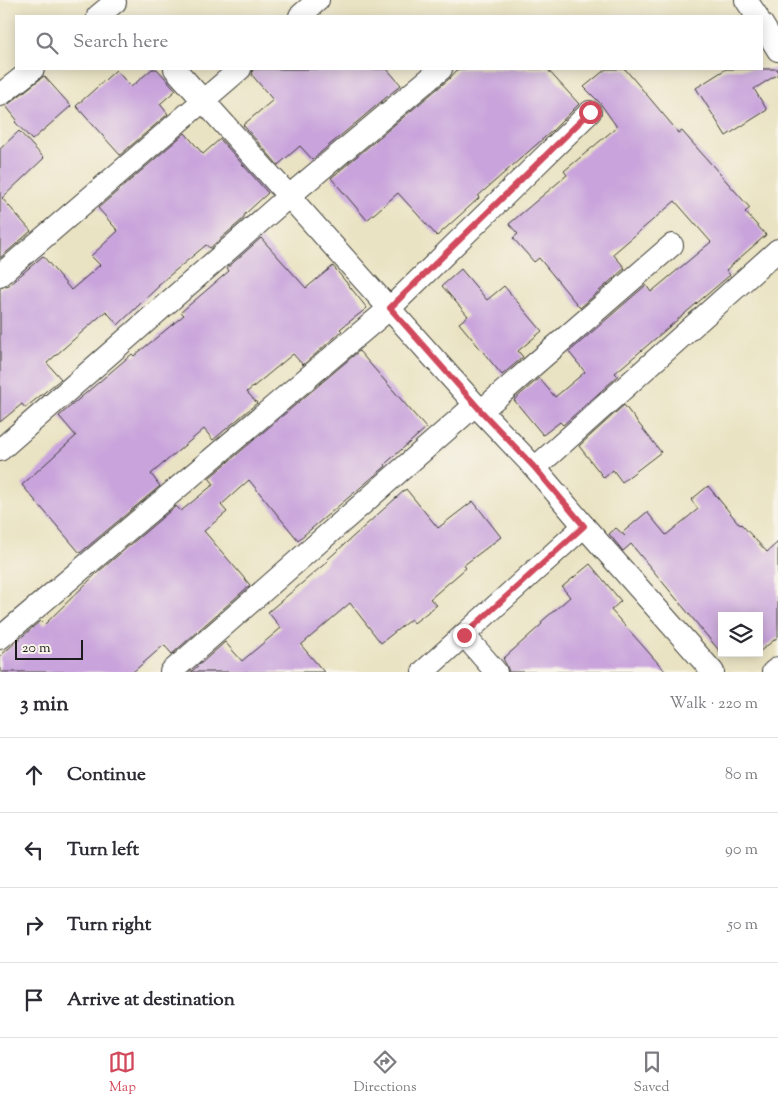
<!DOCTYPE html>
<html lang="en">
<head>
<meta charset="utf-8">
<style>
	body { margin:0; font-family:"Sorts Mill Goudy",serif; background:#f7f7f7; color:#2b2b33 }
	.controls { position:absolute; right:15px; bottom:15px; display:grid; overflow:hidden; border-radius:0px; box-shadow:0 2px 12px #0003 }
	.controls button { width:45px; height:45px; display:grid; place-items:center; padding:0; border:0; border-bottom:1px solid #e1e1e2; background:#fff; color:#2b2b33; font:25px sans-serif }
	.scale { position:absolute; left:15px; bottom:12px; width:68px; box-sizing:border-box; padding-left:5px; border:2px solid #1c1c1c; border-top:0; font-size:14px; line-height:18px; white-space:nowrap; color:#1c1c1c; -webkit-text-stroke:4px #f7f3e8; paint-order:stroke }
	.stop { position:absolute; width:15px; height:15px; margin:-11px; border:4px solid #d1495b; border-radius:50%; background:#fff }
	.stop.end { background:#d1495b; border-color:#fff; box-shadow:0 1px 5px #0008 }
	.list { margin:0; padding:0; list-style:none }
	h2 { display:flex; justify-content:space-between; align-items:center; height:65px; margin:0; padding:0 20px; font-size:21px }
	h2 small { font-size:16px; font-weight:400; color:#7c7c81 }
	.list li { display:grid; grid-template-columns:32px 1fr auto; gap:15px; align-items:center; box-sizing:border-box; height:75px; padding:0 20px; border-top:1px solid #e1e1e2 }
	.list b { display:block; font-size:19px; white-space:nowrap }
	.list em { font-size:16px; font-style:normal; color:#7c7c81 }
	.icon { flex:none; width:28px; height:28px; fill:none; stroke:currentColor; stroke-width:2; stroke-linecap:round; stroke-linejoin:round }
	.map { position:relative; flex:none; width:778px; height:672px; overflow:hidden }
	.search { position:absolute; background:#fff; box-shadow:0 2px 12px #0003; left:15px; right:15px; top:15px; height:55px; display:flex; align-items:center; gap:12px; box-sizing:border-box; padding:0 18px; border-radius:0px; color:#7c7c81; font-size:19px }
	.sheet { height:365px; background:#fff }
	nav { display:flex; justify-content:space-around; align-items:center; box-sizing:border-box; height:70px; border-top:1px solid #e1e1e2; background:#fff; font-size:14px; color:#7c7c81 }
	nav a { display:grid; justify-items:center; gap:2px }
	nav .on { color:#d1495b }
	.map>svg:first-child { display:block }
	.building { fill:#c9a4dc }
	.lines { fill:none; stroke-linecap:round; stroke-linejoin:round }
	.street-casing { stroke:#3b3a35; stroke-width:24 }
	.street { stroke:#fff; stroke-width:22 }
	.route { stroke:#d1495b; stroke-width:6 }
</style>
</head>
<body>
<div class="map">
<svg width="778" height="672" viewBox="0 0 778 672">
	<rect width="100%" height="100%" fill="#f7f3e8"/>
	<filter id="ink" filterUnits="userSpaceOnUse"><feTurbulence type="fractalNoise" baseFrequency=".02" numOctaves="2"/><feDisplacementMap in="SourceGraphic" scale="10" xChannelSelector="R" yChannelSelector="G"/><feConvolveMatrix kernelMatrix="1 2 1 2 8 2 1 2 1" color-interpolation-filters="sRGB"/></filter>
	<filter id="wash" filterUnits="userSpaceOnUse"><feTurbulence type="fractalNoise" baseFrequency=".0096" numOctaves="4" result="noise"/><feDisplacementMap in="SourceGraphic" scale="20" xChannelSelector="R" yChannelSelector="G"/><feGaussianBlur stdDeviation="1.12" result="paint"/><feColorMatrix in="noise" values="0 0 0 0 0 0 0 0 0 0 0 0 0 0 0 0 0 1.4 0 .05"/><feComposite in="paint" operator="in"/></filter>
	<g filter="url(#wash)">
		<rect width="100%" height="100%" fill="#eae3c3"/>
		<g id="blocks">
			<!-- building -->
			<g class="building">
				<path d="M152,69H157L176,90L160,104L168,114L120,155L76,106L116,70L131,87Z"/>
				<path d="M253,69H387L401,85L314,158L312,159L300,146L278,165L243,125L273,100L252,75Z"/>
				<path d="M458,69H547L579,104L553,130L478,196L479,198L437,236L398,193L367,220L331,178L449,79Z"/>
				<path d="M606,69H625L679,133L682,131L750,208L745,212L766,235L726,270L730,275L615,373L618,376L563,425L560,422L543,435L514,400L539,378L555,397L585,372L569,352L646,285L651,292L711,242L675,201L613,254L625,268L580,308L539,258L534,262L513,238L518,234L509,224L567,175L564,171L617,127L600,103L584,87Z"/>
				<path d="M726,69H778V74L754,89L767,110L726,136L696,88Z"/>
				<path d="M44,76L71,106L32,140L15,122L17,120L6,106Z"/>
				<path d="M19,131L44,158L2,198L31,231L0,258V149Z"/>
				<path d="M185,133L203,154L220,139L268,193L245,214L243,219L210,248L206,245L158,285L159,286L118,325L106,311L47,363L61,379L25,408L22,404L0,422V288L9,285L43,256L71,290L100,265L91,256L118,231L98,208Z"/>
				<path d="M261,238L306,288L333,266L367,308L340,329L342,331L303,365L293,354L247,392L257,403L213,440L204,429L151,474L160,486L80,553L22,485L76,436L59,416L132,354L134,356L184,315L181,312L229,271L227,268Z"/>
				<path d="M461,269L487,300L504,286L542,331L518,351L523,357L502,375L459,323L468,316L442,286Z"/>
				<path d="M359,351L426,428L385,464L386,466L298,540L249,480L221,505L227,512L204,531L250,585L172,654L164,645L133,672H0V656L40,621L44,625L97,573L176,506L181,511L214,484L209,478Z"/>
				<path d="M624,405L661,452L622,482L613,470L604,478L579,446Z"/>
				<path d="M708,486L740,525L741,524L767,552L778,542V637L759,652V616H722V654L631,544L623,551L609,534L616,528L625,536L622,533L647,512L666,535L698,509L691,500Z"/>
				<path d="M406,489L438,528L473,501L501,537L464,565L466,568L430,599L437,605L414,623L411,619L381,643L350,603L301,645L324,672H191L225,642L242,661L281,628L268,612L328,561L327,560Z"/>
				<path d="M590,564L621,601L611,610L666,672H509L506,664L503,659L542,624L541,622L570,597L562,587Z"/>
			</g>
		</g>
	</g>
	<g filter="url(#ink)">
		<use href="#blocks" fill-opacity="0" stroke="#3b3a35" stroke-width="1"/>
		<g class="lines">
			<!-- street casing -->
			<g class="street-casing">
				<g id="street">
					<path d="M746,0L757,16"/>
					<path d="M98,16L115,2"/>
					<path d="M300,16L318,0"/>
					<path d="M762,24L778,50"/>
					<path d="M175,69L481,411L535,468L584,526L713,672"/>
					<path d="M0,95L33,69"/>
					<path d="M0,275L240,69"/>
					<path d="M481,411L672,245"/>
					<path d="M0,450L288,197L441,69"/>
					<path d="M535,468L778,250"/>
					<path d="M464,635L496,672"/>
					<path d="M0,638L390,308L590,112"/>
					<path d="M171,672L475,405"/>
					<path d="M423,672L584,526"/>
					<path d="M773,672L778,668"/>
				</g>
			</g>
			<!-- street -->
			<use href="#street" class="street"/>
		</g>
	</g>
	<g class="lines" filter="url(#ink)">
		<!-- route -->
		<path class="route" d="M464,635L584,526L535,468L481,411L390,308L590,112"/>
	</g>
</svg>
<div class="controls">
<button><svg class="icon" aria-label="layers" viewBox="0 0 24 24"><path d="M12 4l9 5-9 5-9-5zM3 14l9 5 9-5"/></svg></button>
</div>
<div class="scale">20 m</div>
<div class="stop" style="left:590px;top:112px"></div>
<div class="stop end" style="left:464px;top:635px"></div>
<div class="search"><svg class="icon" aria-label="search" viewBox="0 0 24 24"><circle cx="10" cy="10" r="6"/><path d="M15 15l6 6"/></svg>Search here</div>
</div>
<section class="sheet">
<h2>3 min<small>Walk · 220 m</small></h2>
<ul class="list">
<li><svg class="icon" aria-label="ahead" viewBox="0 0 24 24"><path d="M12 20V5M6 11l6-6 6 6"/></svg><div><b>Continue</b></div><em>80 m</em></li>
<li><svg class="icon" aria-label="left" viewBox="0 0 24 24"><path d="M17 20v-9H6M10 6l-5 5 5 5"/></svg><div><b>Turn left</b></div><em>90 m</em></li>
<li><svg class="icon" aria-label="right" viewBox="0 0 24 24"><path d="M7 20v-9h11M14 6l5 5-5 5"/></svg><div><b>Turn right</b></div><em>50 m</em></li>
<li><svg class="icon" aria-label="arrive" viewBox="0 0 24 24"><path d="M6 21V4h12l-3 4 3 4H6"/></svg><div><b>Arrive at destination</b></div></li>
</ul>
</section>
<nav>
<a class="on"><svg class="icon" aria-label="map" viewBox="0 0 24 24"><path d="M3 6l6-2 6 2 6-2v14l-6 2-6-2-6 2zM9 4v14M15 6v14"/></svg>Map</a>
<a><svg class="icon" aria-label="directions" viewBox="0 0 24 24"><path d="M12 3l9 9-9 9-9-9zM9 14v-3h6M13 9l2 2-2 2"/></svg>Directions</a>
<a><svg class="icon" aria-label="saved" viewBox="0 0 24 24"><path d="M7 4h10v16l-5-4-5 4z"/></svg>Saved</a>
</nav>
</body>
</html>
